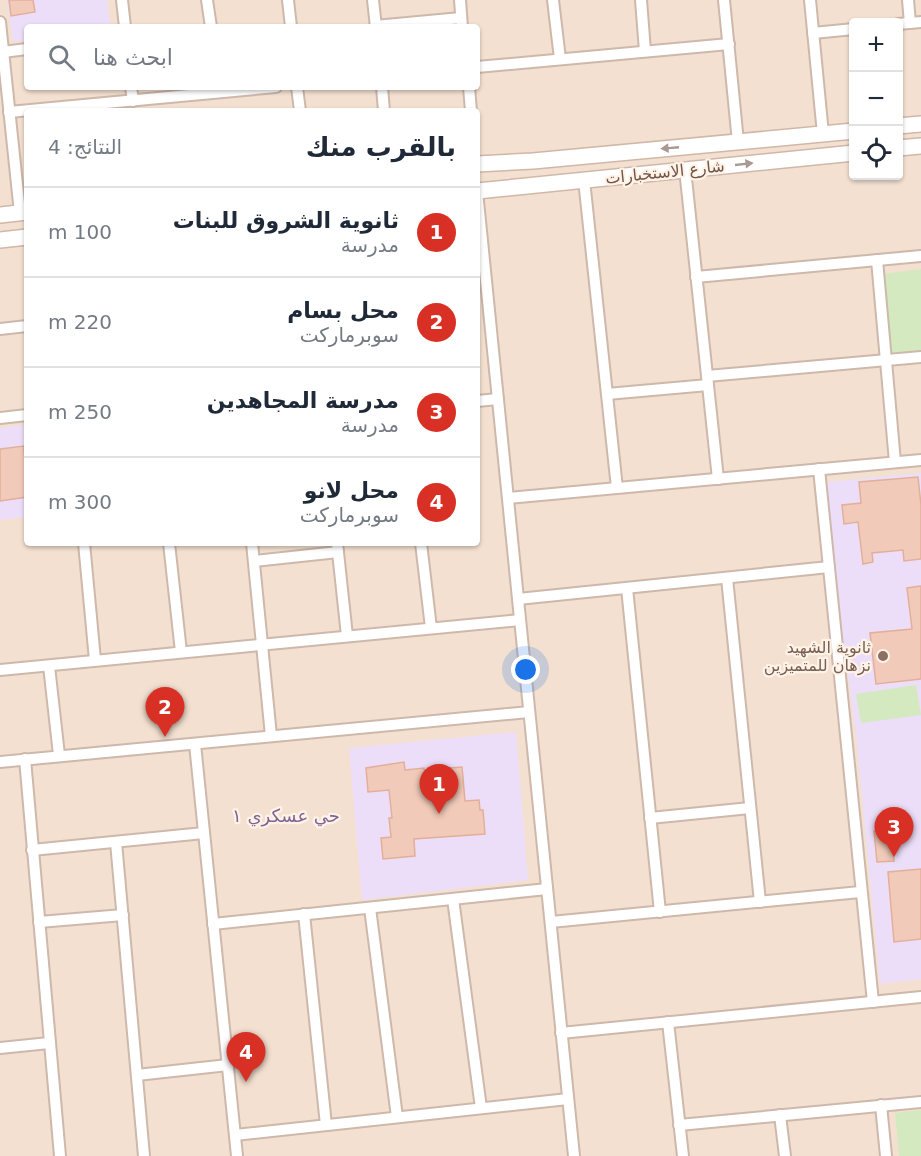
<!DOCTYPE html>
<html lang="ar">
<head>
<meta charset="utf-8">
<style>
	body { margin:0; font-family:"DejaVu Sans",Cairo,sans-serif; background:#f2f2f3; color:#1f2937; direction:rtl }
	.controls { position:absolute; right:18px; top:18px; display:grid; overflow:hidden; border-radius:6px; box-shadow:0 2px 4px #0004 }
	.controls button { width:54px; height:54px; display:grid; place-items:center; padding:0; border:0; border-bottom:2px solid #e0e1e3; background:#fff; color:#1f2937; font:30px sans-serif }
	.you { position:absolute; left:526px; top:670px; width:21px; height:21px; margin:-15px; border:4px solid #fff; border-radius:50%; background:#1a73e8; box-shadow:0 0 0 9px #1a73e833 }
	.badge { display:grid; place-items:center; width:39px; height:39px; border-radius:50%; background:#d93025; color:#fff; font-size:20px; font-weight:700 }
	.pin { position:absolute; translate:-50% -50px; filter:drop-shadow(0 2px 3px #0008) }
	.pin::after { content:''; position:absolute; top:32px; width:21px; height:18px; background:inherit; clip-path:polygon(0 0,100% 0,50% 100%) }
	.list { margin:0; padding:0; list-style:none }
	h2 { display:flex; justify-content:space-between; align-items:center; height:78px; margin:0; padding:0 24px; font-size:26px }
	h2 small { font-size:20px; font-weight:400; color:#747a83 }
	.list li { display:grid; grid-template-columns:39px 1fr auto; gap:18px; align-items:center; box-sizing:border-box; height:90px; padding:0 24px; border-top:2px solid #e0e1e3 }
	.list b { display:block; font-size:22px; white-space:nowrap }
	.list p { margin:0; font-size:20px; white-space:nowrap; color:#747a83 }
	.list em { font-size:20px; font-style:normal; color:#747a83 }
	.icon { flex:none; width:33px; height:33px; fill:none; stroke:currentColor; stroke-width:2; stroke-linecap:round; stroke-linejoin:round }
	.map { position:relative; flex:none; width:921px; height:1156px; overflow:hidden; direction:ltr }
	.search { position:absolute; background:#fff; box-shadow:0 2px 4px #0004; left:24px; top:24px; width:456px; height:66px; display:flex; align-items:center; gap:15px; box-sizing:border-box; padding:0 21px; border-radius:6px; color:#747a83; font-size:22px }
	.panel { position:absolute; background:#fff; box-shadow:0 2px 4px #0004; left:24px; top:108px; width:456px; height:438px; border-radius:6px; direction:rtl }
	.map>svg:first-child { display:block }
	.residential { fill:#f3e0d0; fill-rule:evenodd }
	.education { fill:#ecdef8 }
	.green { fill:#d4e9c0 }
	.building { fill:#f1cab9; stroke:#e3af9a; stroke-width:1.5 }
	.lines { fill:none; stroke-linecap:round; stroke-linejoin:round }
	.minor-casing { stroke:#ceb8ab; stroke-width:14 }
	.secondary-casing { stroke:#d1b7a8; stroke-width:18 }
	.minor { stroke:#fff; stroke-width:10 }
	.secondary { stroke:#fff; stroke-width:15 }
	.oneway { fill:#aa9892 }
	.education-dot { fill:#8d6e63; stroke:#fff3e7; stroke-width:2 }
	.labels { text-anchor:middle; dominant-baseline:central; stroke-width:4.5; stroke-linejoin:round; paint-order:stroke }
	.street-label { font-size:16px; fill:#725449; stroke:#fff3e7 }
	.education-label { font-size:16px; fill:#785e54; stroke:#fff3e7; text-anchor:end }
	.neighbourhood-label { font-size:18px; fill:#816496; stroke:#fff3e7 }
</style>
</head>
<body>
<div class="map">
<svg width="921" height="1156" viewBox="0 0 921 1156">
	<rect width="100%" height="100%" fill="#fcefe1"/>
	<!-- residential -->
	<path class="residential" d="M0,0H921V1156H0ZM854,22H898V176H854ZM27,27H477V87H27ZM27,111H477V543H27Z"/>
	<!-- education -->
	<g class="education">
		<path d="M7,0H107L111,27H27V40L13,42Z"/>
		<path d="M27,425V517L0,520V428Z"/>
		<path d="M921,473V979L880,984L856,734L836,585L827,482Z"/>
		<path d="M516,732L528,880L362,900L349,748Z"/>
	</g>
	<!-- green -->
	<g class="green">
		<path d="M921,269V355L891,358L883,274Z"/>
		<path d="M916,685L921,715L861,723L856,694Z"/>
		<path d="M921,1110V1156H899L895,1113Z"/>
	</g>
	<!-- building -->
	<g class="building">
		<path d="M9,0H33L35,12L11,16Z"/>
		<path d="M24,446L27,497L0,501V449Z"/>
		<path d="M918,477L921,505V559L904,561L903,550L872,553L873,562L863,564L858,522L844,524L842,505L861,503L859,482Z"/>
		<path d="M921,586V679L876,684L870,633L912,629L907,588Z"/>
		<path d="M404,762L405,770L424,768V770L462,767L465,801L479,800L480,810H483L485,834L414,839L415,856L383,859L381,838L391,837L389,818H392L389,790L368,792L366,768Z"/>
		<path d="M890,829L894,861L877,862L874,831Z"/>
		<path d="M921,869V939L894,942L888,872Z"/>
	</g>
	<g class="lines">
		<!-- minor casing -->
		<g class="minor-casing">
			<g id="minor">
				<path d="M122,0L125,27"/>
				<path d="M207,0L211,27"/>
				<path d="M288,0L291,27"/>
				<path d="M373,0L376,27"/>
				<path d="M460,0L462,27"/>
				<path d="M553,0L560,59"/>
				<path d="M641,0L645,51"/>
				<path d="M724,0L738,142"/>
				<path d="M810,0L823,134"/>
				<path d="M908,0L910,23"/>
				<path d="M0,22L20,213"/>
				<path d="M898,24L921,22"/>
				<path d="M375,26L461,18"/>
				<path d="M813,33L854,29"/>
				<path d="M3,52L27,49"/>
				<path d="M477,67L729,44"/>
				<path d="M131,87L133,101"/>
				<path d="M297,87L300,111"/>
				<path d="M382,87L384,111"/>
				<path d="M469,87L471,111"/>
				<path d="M9,112L276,87"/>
				<path d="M685,169L718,479"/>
				<path d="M584,180L617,488"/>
				<path d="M477,191L574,1156"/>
				<path d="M877,260L895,462"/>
				<path d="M696,277L921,256"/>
				<path d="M0,329L27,326"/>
				<path d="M707,376L921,357"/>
				<path d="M607,394L708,385"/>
				<path d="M477,401L498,399"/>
				<path d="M0,418L27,415"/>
				<path d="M819,469L873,1002"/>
				<path d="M508,498L921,460"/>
				<path d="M84,543L95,660"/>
				<path d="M169,543L181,652"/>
				<path d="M252,543L271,736"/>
				<path d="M337,543L347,636"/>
				<path d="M421,543L431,628"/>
				<path d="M254,561L338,552"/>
				<path d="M727,578L760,902"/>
				<path d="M627,588L660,912"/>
				<path d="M518,599L829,567"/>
				<path d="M49,666L59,755"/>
				<path d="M0,670L520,620"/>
				<path d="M195,744L237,1156"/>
				<path d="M25,759L60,1156"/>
				<path d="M0,762L529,712"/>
				<path d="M650,818L750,808"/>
				<path d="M116,842L144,1156"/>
				<path d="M32,850L204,833"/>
				<path d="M453,899L481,1108"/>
				<path d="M370,908L397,1117"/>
				<path d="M304,914L326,1125"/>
				<path d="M39,922L123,915"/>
				<path d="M551,922L860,892"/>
				<path d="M213,924L547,889"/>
				<path d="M668,1022L683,1156"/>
				<path d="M561,1033L921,997"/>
				<path d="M0,1048L49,1043"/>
				<path d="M137,1075L228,1065"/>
				<path d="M881,1105L886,1156"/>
				<path d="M780,1115L785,1156"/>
				<path d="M679,1125L921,1102"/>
				<path d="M235,1135L568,1099"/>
			</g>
		</g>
		<!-- secondary casing -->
		<g class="secondary-casing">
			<g id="secondary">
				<path d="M898,126L921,124"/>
				<path d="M898,148L921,146"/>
				<path d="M477,164L533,161L854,131"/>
				<path d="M477,191L854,153"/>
				<path d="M0,215L27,212"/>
				<path d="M0,240L27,237"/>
			</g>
		</g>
		<!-- minor -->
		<use href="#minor" class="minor"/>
		<!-- secondary -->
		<use href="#secondary" class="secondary"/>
	</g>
	<!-- one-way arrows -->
	<defs><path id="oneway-solid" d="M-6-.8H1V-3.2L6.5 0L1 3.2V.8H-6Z" transform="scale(1.5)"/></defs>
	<g class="oneway">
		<use href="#oneway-solid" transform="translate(670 148) rotate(175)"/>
		<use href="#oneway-solid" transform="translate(744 164) rotate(-6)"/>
	</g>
	<!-- markers -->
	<circle class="education-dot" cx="883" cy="656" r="6"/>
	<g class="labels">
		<!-- street labels -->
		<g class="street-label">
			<text transform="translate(665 172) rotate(-6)">شارع الاستخبارات</text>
		</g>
		<!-- education labels -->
		<g class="education-label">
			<text x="871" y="647">ثانوية الشهيد<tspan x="871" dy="18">نزهان للمتميزين</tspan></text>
		</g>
		<!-- neighbourhood labels -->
		<g class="neighbourhood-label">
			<text x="286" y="815">حي عسكري ١</text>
		</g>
	</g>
</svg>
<div class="controls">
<button>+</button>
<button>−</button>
<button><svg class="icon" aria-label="locate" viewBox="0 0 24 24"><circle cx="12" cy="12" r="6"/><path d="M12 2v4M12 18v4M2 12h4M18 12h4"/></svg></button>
</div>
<div class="you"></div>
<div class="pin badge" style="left:439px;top:814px">1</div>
<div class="pin badge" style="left:165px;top:737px">2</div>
<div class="pin badge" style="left:894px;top:857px">3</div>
<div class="pin badge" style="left:246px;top:1082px">4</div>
<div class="search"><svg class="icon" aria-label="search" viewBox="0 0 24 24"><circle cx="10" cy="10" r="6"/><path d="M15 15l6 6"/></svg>ابحث هنا</div>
<section class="panel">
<h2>بالقرب منك<small>النتائج: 4</small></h2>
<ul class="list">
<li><span class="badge">1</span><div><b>ثانوية الشروق للبنات</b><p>مدرسة</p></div><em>100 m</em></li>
<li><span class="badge">2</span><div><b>محل بسام</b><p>سوبرماركت</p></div><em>220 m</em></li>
<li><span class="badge">3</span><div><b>مدرسة المجاهدين</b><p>مدرسة</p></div><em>250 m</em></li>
<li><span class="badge">4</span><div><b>محل لانو</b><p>سوبرماركت</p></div><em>300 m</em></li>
</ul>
</section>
</div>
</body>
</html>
